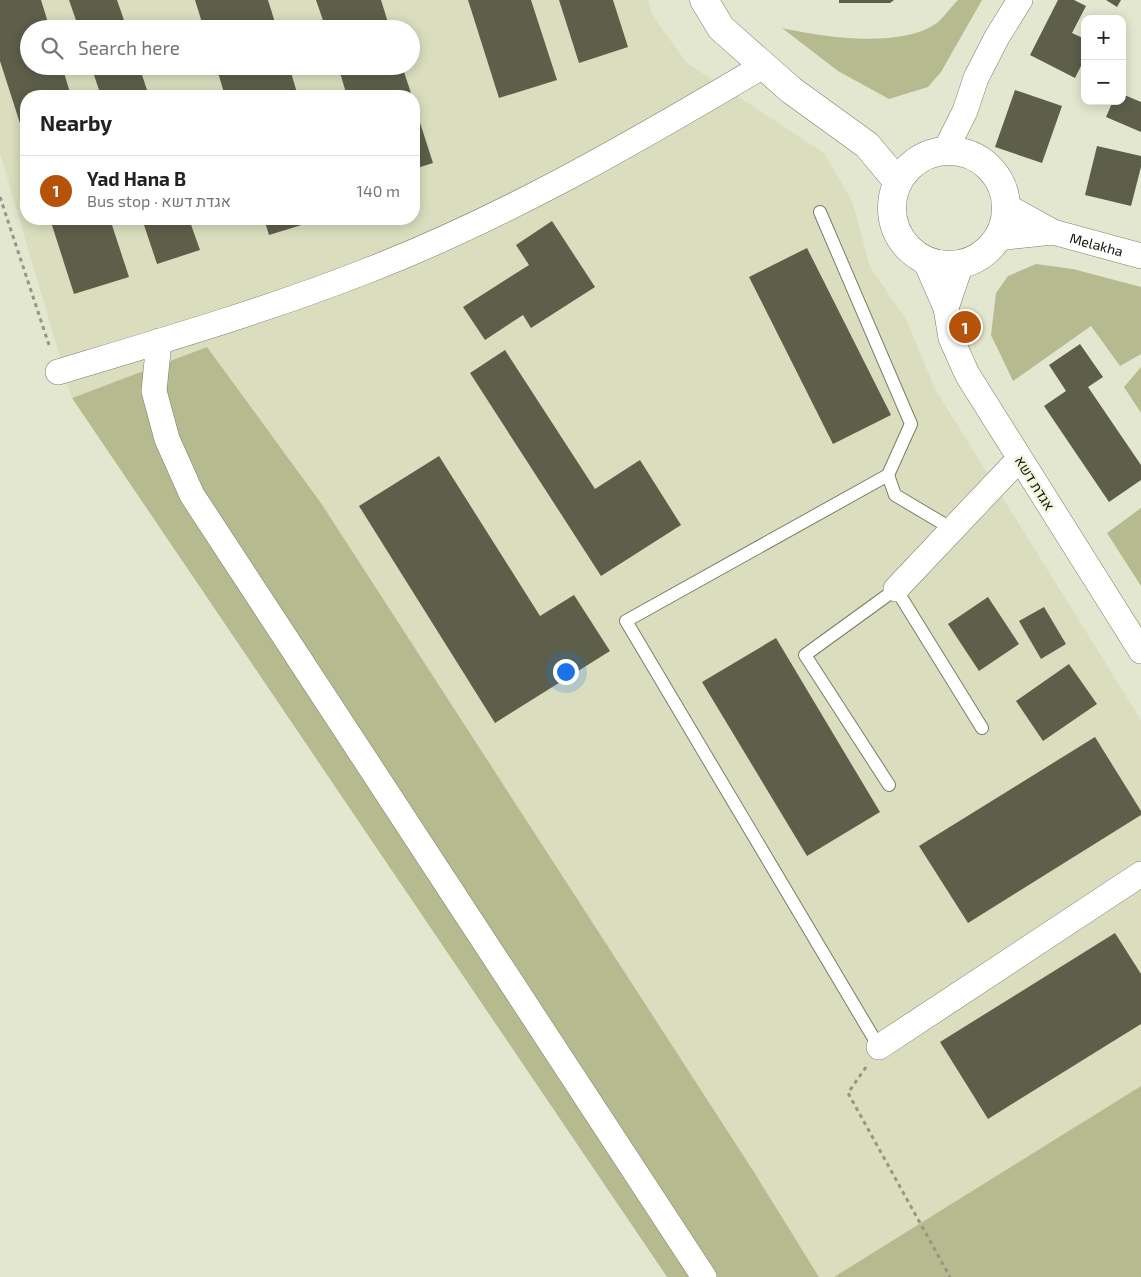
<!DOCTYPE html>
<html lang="en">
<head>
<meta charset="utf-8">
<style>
	body { margin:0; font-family:"Exo 2",Heebo,sans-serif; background:#f2f2f2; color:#222 }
	.controls { position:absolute; right:15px; top:15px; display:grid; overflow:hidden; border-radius:10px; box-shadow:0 2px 12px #0003 }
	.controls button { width:45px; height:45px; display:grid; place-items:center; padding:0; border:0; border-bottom:1px solid #e0e0e0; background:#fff; color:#222; font:25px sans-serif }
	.you { position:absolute; left:565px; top:671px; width:18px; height:18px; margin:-12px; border:4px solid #fff; border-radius:50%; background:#1a73e8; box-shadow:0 0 0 8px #1a73e833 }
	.badge { display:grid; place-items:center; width:32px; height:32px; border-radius:50%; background:#b45309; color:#fff; font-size:16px; font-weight:700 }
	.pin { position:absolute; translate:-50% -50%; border:2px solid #fff; box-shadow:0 1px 5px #0006 }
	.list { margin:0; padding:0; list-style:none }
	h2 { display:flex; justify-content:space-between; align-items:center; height:65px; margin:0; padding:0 20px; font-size:21px }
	h2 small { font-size:16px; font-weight:400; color:#767676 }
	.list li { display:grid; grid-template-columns:32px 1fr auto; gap:15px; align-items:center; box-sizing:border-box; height:70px; padding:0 20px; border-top:1px solid #e0e0e0 }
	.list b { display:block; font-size:19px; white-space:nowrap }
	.list p { margin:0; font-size:16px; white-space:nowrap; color:#767676 }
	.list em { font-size:16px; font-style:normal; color:#767676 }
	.icon { flex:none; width:28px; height:28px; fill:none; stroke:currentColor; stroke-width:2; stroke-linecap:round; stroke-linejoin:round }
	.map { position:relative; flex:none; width:1141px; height:1277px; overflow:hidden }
	.search { position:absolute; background:#fff; box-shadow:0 2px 12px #0003; left:20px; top:20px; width:400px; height:55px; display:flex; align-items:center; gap:12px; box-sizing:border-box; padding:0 18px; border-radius:28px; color:#767676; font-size:19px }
	.panel { position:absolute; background:#fff; box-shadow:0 2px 12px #0003; left:20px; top:90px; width:400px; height:135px; border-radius:20px }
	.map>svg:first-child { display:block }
	.built { fill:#dadebe; fill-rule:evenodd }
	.green { fill:#b6bb8f }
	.building { fill:#5d5f4a }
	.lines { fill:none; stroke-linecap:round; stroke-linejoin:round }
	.lane-casing { stroke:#7b7e68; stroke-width:14 }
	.street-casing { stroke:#7b7e68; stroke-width:26 }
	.secondary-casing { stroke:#7b7e68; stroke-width:29 }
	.path { stroke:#959785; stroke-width:3; stroke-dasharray:4 4; stroke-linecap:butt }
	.lane { stroke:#fff; stroke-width:12 }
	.street { stroke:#fff; stroke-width:25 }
	.secondary { stroke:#fff; stroke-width:28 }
	.labels { text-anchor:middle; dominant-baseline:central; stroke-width:5; stroke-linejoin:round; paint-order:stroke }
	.street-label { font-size:14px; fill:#12130a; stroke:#f1f5dc }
</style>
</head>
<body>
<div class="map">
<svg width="1141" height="1277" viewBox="0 0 1141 1277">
	<rect width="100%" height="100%" fill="#e4e7cf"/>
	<!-- built -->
	<path class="built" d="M0,0H648L652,15L687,63L824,153L852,201L870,267L907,321L935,389L1141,720V1086L834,1277H819L754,1172L321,503L207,347L72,398L0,153ZM29,29H411V66H29ZM26,96H414V219H26Z"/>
	<!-- green -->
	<g class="green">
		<path d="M958,0H982L941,72L928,87L889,99L838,71L782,28C823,37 900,49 937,23C944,17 951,7 958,0Z"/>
		<path d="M1036,264L1073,269L1141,287V354L1120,366L1091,326L1013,381L991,335L996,293L1008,276Z"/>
		<path d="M207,347L321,503L754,1172L819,1277H667L72,398Z"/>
		<path d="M1141,367V413L1124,387Z"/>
		<path d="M1141,508V586L1107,533Z"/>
		<path d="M1141,1086V1277H834Z"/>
	</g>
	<!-- building -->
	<g class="building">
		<path d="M0,0H41L50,29H29V66H62L71,96H26V142L0,61Z"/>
		<path d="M69,0H117L127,29H79Z"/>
		<path d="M195,0H268L277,29H204Z"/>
		<path d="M316,0H381L390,29H326Z"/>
		<path d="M468,0H531L557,80L499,98Z"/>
		<path d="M559,0H613L628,47L579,63Z"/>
		<path d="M839,0H894L890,3H839Z"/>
		<path d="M1058,0H1074L1086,6L1072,33L1085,39V58L1075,78L1030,55Z"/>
		<path d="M1106,0H1121L1117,7Z"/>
		<path d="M91,66H139L149,96H101Z"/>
		<path d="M216,66H289L298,96H225Z"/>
		<path d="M338,66H402L412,96H347Z"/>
		<path d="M1015,90L1062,106L1042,163L995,147Z"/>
		<path d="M1122,94L1141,102V132L1106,117L1113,101H1122Z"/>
		<path d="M414,104L433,163L414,169Z"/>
		<path d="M1097,146L1141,156V167L1131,206L1085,195Z"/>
		<path d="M50,219H110L129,277L74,294Z"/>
		<path d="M142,219H189L200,250L157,264Z"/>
		<path d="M264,219H321L269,235Z"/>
		<path d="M552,221L595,287L531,328L523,315L485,340L463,307L529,265L516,245Z"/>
		<path d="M807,248L891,415L833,444L749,277Z"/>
		<path d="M1080,344L1103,377L1088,387L1141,465V480L1109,502L1044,406L1066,391L1049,365Z"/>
		<path d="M505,350L595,489L640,460L681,525L601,576L470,373Z"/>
		<path d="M439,456L540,616L574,595L610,651L495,723L359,506Z"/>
		<path d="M988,597L1019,644L979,671L948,624Z"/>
		<path d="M1044,607L1066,644L1041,659L1019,621Z"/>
		<path d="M776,638L880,812L807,856L702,682Z"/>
		<path d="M1069,664L1097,704L1043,741L1016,701Z"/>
		<path d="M1095,737L1141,811V815L968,923L919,846Z"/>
		<path d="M1115,933L1141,974V1024L988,1119L940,1042Z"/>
	</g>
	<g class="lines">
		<!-- lane casing -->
		<g class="lane-casing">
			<g id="lane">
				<path d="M820,212L911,424L888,475"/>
				<path d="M889,785L805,655L896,589L982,728"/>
				<path d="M879,1047L626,621L888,475L895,495L954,530"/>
			</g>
		</g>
		<!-- street casing -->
		<g class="street-casing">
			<g id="street">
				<path d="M945,151L965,111L976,78L997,37L1020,0"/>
				<path id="s1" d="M1006,206L1053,232L1141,256"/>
				<path d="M997,238L1053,232"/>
				<path d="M925,260L946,308L951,338L967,374L1141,651"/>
				<path d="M946,308L961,264"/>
				<path d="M159,341L154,391L167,439L192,495L704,1277"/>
				<path d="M58,372C161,341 264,311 364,272C504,218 635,142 763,66"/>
				<path d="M896,589L1019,459"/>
				<path d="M879,1047L1141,874"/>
			</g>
		</g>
		<!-- secondary casing -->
		<g class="secondary-casing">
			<g id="secondary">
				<path d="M704,0L721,28L791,90L867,145L898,182"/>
				<circle cx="949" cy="208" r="57"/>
			</g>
		</g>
		<!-- path -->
		<g class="path">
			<path d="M0,197L50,348"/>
			<path d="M866,1067L848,1093L950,1277"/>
		</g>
		<!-- lane -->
		<use href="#lane" class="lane"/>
		<!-- street -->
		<use href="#street" class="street"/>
		<!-- secondary -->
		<use href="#secondary" class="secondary"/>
	</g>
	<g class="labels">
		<!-- street labels -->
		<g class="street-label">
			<text stroke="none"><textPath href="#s1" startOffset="99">Melakha</textPath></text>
			<text transform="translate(1035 483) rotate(58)">אגדת דשא</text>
		</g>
	</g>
</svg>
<div class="controls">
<button>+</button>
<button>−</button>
</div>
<div class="you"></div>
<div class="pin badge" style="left:965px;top:327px">1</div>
<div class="search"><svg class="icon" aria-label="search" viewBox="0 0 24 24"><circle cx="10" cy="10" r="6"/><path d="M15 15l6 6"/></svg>Search here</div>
<section class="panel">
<h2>Nearby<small></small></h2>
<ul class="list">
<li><span class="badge">1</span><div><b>Yad Hana B</b><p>Bus stop · אגדת דשא</p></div><em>140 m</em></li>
</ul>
</section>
</div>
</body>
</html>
